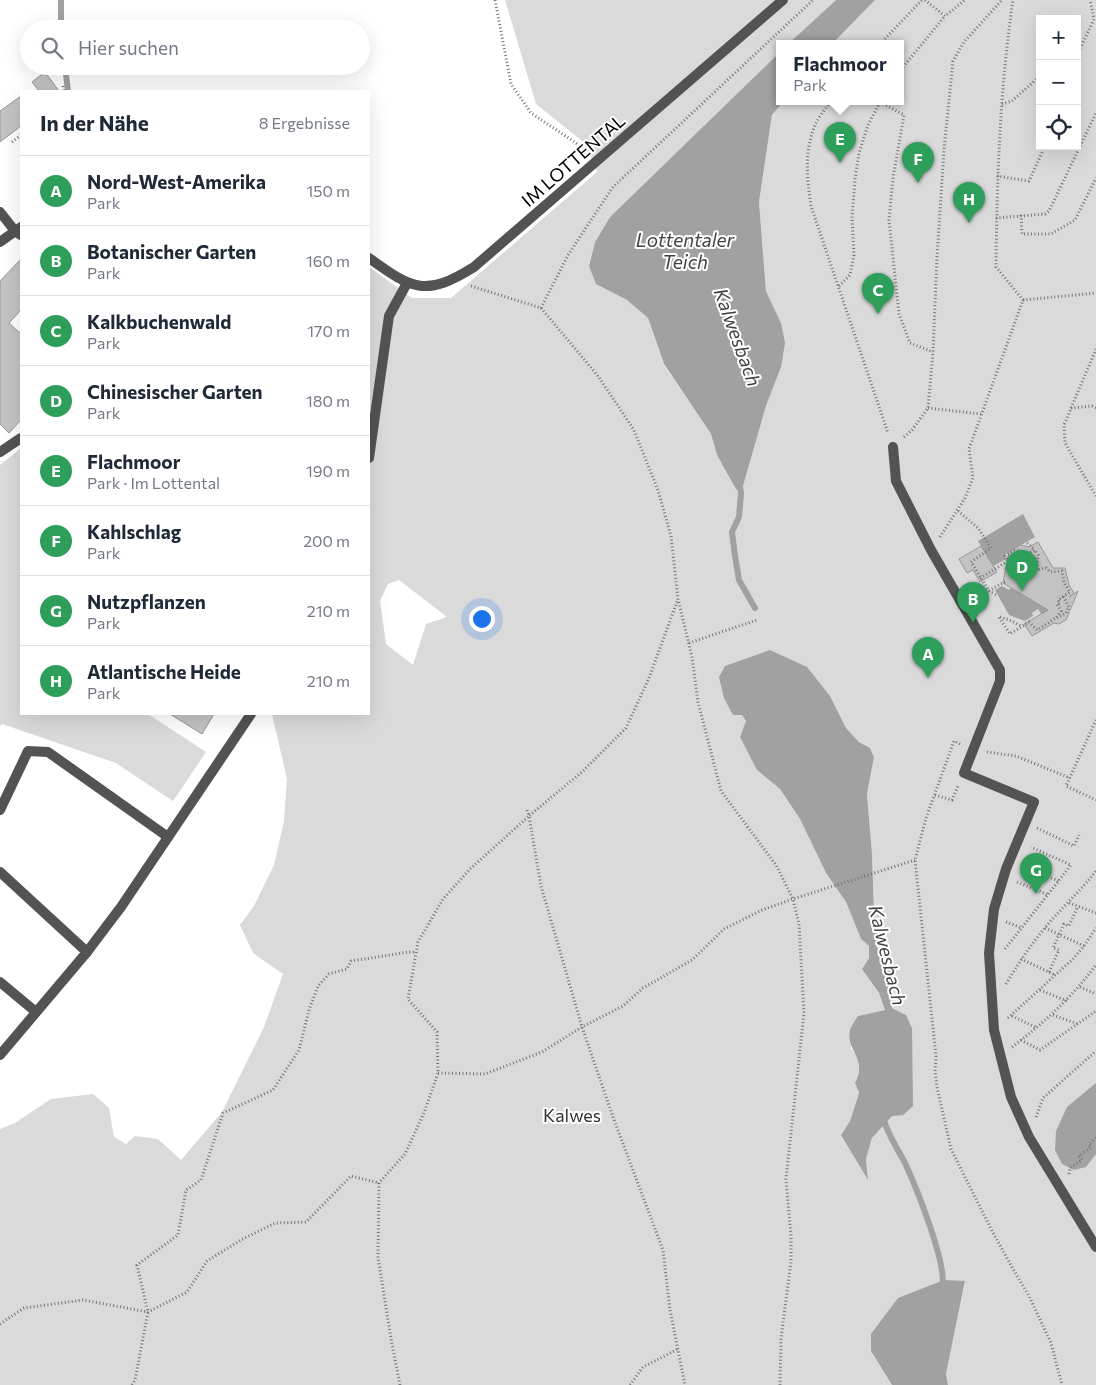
<!DOCTYPE html>
<html lang="de">
<head>
<meta charset="utf-8">
<style>
	body { margin:0; font-family:Commissioner,sans-serif; background:#f2f2f3; color:#1f2937 }
	.controls { position:absolute; right:15px; top:15px; display:grid; overflow:hidden; border-radius:0px; box-shadow:0 5px 20px #0002 }
	.controls button { width:45px; height:45px; display:grid; place-items:center; padding:0; border:0; border-bottom:1px solid #e0e1e3; background:#fff; color:#1f2937; font:25px sans-serif }
	.you { position:absolute; left:481px; top:618px; width:18px; height:18px; margin:-12px; border:4px solid #fff; border-radius:50%; background:#1a73e8; box-shadow:0 0 0 8px #1a73e833 }
	.badge { display:grid; place-items:center; width:32px; height:32px; border-radius:50%; background:#000; color:#fff; font-size:16px; font-weight:700 }
	.pin { position:absolute; translate:-50% -41px; filter:drop-shadow(0 1px 2px #0008) }
	.pin::after { content:''; position:absolute; top:26px; width:18px; height:15px; background:inherit; clip-path:polygon(0 0,100% 0,50% 100%) }
	.popup { position:absolute; left:776px; top:40px; width:128px; height:65px; box-sizing:border-box; display:grid; place-content:center; border-radius:0px; background:#fff; filter:drop-shadow(0 1px 4px #0005); font-size:16px; white-space:nowrap; color:#747a83 }
	.popup b { font-size:19px; color:#1f2937 }
	.popup::after { content:''; position:absolute; left:50%; top:100%; margin-left:-10px; border:10px solid transparent; border-top-color:#fff }
	.list { margin:0; padding:0; list-style:none }
	h2 { display:flex; justify-content:space-between; align-items:center; height:65px; margin:0; padding:0 20px; font-size:21px }
	h2 small { font-size:16px; font-weight:400; color:#747a83 }
	.list li { display:grid; grid-template-columns:32px 1fr auto; gap:15px; align-items:center; box-sizing:border-box; height:70px; padding:0 20px; border-top:1px solid #e0e1e3 }
	.list b { display:block; font-size:19px; white-space:nowrap }
	.list p { margin:0; font-size:16px; white-space:nowrap; color:#747a83 }
	.list em { font-size:16px; font-style:normal; color:#747a83 }
	.icon { flex:none; width:28px; height:28px; fill:none; stroke:currentColor; stroke-width:2; stroke-linecap:round; stroke-linejoin:round }
	.map { position:relative; flex:none; width:1096px; height:1385px; overflow:hidden }
	.search { position:absolute; background:#fff; box-shadow:0 5px 20px #0002; left:20px; top:20px; width:350px; height:55px; display:flex; align-items:center; gap:12px; box-sizing:border-box; padding:0 18px; border-radius:28px; color:#747a83; font-size:19px }
	.panel { position:absolute; background:#fff; box-shadow:0 5px 20px #0002; left:20px; top:90px; width:350px; height:625px; border-radius:0px }
	.map>svg:first-child { display:block }
	.green { fill:#dadada; fill-rule:evenodd }
	.water { fill:#a1a1a1 }
	.lines { fill:none; stroke-linecap:round; stroke-linejoin:round }
	.stream { stroke:#a1a1a1; stroke-width:6 }
	.building { fill:#c3c3c3; stroke:#979797 }
	.path { stroke:#757575; stroke-width:3; stroke-dasharray:1 2.5; stroke-linecap:butt }
	.lane { stroke:#535353; stroke-width:10 }
	.street { stroke:#535353; stroke-width:10 }
	.labels { text-anchor:middle; dominant-baseline:central; stroke-width:4; stroke-linejoin:round; paint-order:stroke }
	.street-label { font-size:18px; fill:#000; stroke:#fff }
	.park-label { font-size:18px; fill:#313131; stroke:#fff }
	.water-label { font-size:19px; font-style:italic; fill:#424242; stroke:#fff }
</style>
</head>
<body>
<div class="map">
<svg width="1096" height="1385" viewBox="0 0 1096 1385">
	<rect width="100%" height="100%" fill="#fff"/>
	<!-- green -->
	<g class="green">
		<path d="M505,0H836L788,44H780V52L610,217L595,242L589,265L597,284L627,300L648,318L664,365L711,434L717,455L741,493L766,406L781,367V323L766,291L759,202L772,115L783,102H900V44H832L875,0H1096V1385H948L946,1374L965,1282L944,1280L871,1351L892,1385H0V1129L15,1123L51,1099L93,1094L109,1108L114,1137L126,1144L135,1136L158,1139L181,1160L222,1112L264,1027L283,974L253,953L240,925L254,906L274,865L284,821L287,779L272,714H369V267L412,298H451L597,172L586,144L536,104ZM1040,19H1077V146H1040ZM399,580L447,617L426,624L413,665L386,644L380,601L388,584ZM830,696L846,728L859,742L870,748L874,757L867,794L872,853L874,912L881,936L875,944L895,974L888,991L892,1008L906,1015L903,1115H892L872,1138L866,1159L868,1179L841,1135L850,1121L859,1093L855,1083C861,1070 860,1059 851,1048L858,1016L885,1010L879,993L862,969L869,958V946L861,939L846,902L826,873L800,819L780,789L757,770L746,721L742,715Z"/>
		<path d="M21,448V714H148L206,752L173,801L116,763L2,724L0,726V465Z"/>
	</g>
	<!-- water -->
	<g class="water">
		<path d="M836,0H875L832,44H788Z"/>
		<path d="M780,52V102H783L772,115L759,202L766,291L781,323L785,343L781,367L766,406L741,493L736,489L717,455L711,434L664,364L648,318L627,300L596,284L589,266L595,242L610,217Z"/>
		<path d="M1023,514L1035,537L1004,555L1006,559L983,572L989,560L978,541Z"/>
		<path d="M1012,563L1057,602L1043,617L1038,609L1032,613L1033,616L1025,621L1009,615L995,590L1002,586L1009,590L1014,584L1004,568Z"/>
		<path d="M770,650L807,667L830,696L846,728L859,742L870,748L874,757L867,794L872,853L874,912L881,936L875,944L881,954L892,959L895,974L888,991L892,1008L906,1015L912,1028L913,1106L903,1115L892,1116L872,1138L866,1159L868,1180L841,1135L850,1121L859,1093L855,1083C868,1058 845,1050 850,1030C852,1025 855,1020 858,1016L885,1010L879,993L862,969L869,958V946L861,939L846,902L826,873L800,819L780,789L757,770L740,737L746,721L742,715H733L724,698L719,677L725,666Z"/>
		<path d="M1096,1083V1154L1086,1167L1074,1170L1062,1164L1055,1150L1056,1131L1067,1107Z"/>
		<path d="M944,1280L965,1281L946,1374L948,1385H892L871,1351V1334L898,1298Z"/>
	</g>
	<g class="lines">
		<!-- stream -->
		<g class="stream">
			<path d="M61,0V29"/>
			<path d="M65,66L68,91"/>
			<path d="M740,486L741,493L739,517L732,532L735,556L739,580L755,608"/>
			<path d="M883,1117C887,1134 898,1149 906,1165C916,1187 948,1266 942,1287"/>
		</g>
	</g>
	<!-- building -->
	<g class="building">
		<path d="M45,72L59,91H39L32,82Z"/>
		<path d="M21,96V126L0,142V111Z"/>
		<path d="M21,259V310L9,323L21,334V420L9,433L0,424V281Z"/>
		<path d="M1038,542L1053,568H1065L1069,585L1074,593L1069,597L1078,591L1066,620L1059,624L1054,623L1032,636L1024,624L1048,610L1003,583L1009,552L1020,545L1029,547Z"/>
		<path d="M981,546L997,572L980,582L973,570L967,573L959,559Z"/>
		<path d="M170,714H214L202,734Z"/>
	</g>
	<g class="lines">
		<!-- path -->
		<g class="path">
			<path d="M495,0L511,84L531,113L588,151"/>
			<path d="M925,0L945,16L965,0"/>
			<path d="M880,44L922,0"/>
			<path d="M1077,55L1094,19L1090,0"/>
			<path d="M900,65L903,67L945,16"/>
			<path d="M900,71L903,67"/>
			<path d="M63,86L64,91"/>
			<path d="M830,102C825,109 819,117 815,125C804,153 807,177 811,206L888,433"/>
			<path d="M880,102L904,115L893,178L889,220L899,314L910,343L933,352"/>
			<path d="M1002,104L1012,101L1040,76"/>
			<path d="M12,142L21,135"/>
			<path d="M997,176L1029,181L1045,146"/>
			<path d="M1021,215L1022,234H1051L1075,220L1096,178"/>
			<path d="M996,218L1045,214L1049,211L1096,113"/>
			<path d="M471,286L541,308L598,376L634,430L658,490L671,536L678,599L692,657L698,702L721,791L776,865L793,899L799,924L804,1013L786,1179L791,1236V1262L781,1339L780,1385"/>
			<path d="M839,286L850,275L854,255L852,218L855,179L859,153L868,125L880,102"/>
			<path d="M1023,300L1096,293"/>
			<path d="M541,308L568,255L613,187L813,0"/>
			<path d="M1096,349L1064,425L1065,443L1096,496"/>
			<path d="M928,408L981,414"/>
			<path d="M1071,408L1092,406L1096,408"/>
			<path d="M904,437L912,430L928,408L933,352L937,257L944,150L953,61L964,42L1002,0"/>
			<path d="M958,511L978,528L991,548L971,562L989,591L996,595"/>
			<path d="M940,537L965,498L973,478L969,449L1023,300L996,267C997,177 1000,88 1013,0"/>
			<path d="M1027,543L1035,550"/>
			<path d="M980,578L1008,561L1005,556L1015,550L1027,554L1035,550L1038,555L1037,570L1046,568L1050,572L1062,571L1064,583L1070,592L1058,600L1060,603L1057,604L1061,611L1056,618L1037,630L1029,622L1010,634L999,617"/>
			<path d="M989,591L1000,584L1007,582"/>
			<path d="M1000,617L1012,621L1021,626"/>
			<path d="M1057,618L1066,613L1069,607L1063,596"/>
			<path d="M689,643L757,620"/>
			<path d="M1096,720L1066,786L1096,800"/>
			<path d="M960,744L954,741L926,818L915,860L936,1056L935,1071L937,1087L951,1149L990,1227L1013,1269L1029,1296L1051,1343L1062,1385"/>
			<path d="M987,752L1016,756L1070,778"/>
			<path d="M935,795L952,800L958,786"/>
			<path d="M527,810L529,816L583,771L626,728L649,678L678,599"/>
			<path d="M1037,828L1074,846L1079,835"/>
			<path d="M1022,866L1059,881"/>
			<path d="M1017,882L1048,895"/>
			<path d="M1069,903L1096,913"/>
			<path d="M1006,922L1022,928"/>
			<path d="M1045,928L1084,946"/>
			<path d="M1005,949L1071,865L1031,847"/>
			<path d="M1021,959L1055,975"/>
			<path d="M1049,972L1059,950L1053,948L1064,924L1069,926L1078,906"/>
			<path d="M1006,984C1018,964 1030,946 1044,929C1060,909 1080,892 1096,871"/>
			<path d="M1080,987L1096,994"/>
			<path d="M1040,990L1067,1001"/>
			<path d="M1053,1015L1078,1024"/>
			<path d="M1012,1016L1037,1028"/>
			<path d="M1008,1018L1073,959L1084,946L1096,928"/>
			<path d="M1021,1040L1040,1050L1096,1011"/>
			<path d="M1012,1047C1045,1022 1071,998 1096,965"/>
			<path d="M438,1073L485,1074L542,1052L582,1027L623,1006L643,988L692,960L724,929L762,910L793,899L915,860"/>
			<path d="M1036,1117L1043,1098L1096,1051"/>
			<path d="M1069,1174L1070,1168L1082,1160L1079,1156L1091,1147L1089,1144L1096,1138"/>
			<path d="M0,1324L24,1308L83,1300L148,1312L187,1292L207,1261L241,1240L275,1223L306,1222L351,1176L379,1183"/>
			<path d="M132,1385L135,1380L148,1312L137,1265L178,1235L186,1190L201,1180L223,1113L273,1090L299,1050L309,1010L318,986L329,974L347,969L351,961L409,952H416"/>
			<path d="M400,1385L391,1339L378,1257L379,1183L405,1154L424,1113L438,1073L437,1032L408,999L418,942L443,899L470,869L529,816L541,886L582,1027L613,1117L663,1250L670,1310L685,1385"/>
			<path d="M630,1385L643,1367L678,1349"/>
		</g>
		<!-- lane -->
		<g class="lane">
			<path d="M0,212L15,231L21,235"/>
			<path d="M893,447L896,481L931,550L1000,670V681L964,773L1034,802L1006,869L994,909L989,953L994,1030L1011,1097L1029,1137L1096,1247"/>
			<path d="M0,452L21,438"/>
			<path d="M369,458L389,316L407,283"/>
			<path d="M0,810L28,751L48,752L168,837"/>
			<path d="M0,872L87,952"/>
			<path d="M0,982L36,1012"/>
			<path d="M0,1055L87,952L121,907L251,714"/>
		</g>
		<!-- street -->
		<g class="street">
			<path d="M0,242L21,227"/>
			<path d="M369,258C413,290 426,297 474,267L783,0"/>
		</g>
	</g>
	<g class="labels">
		<!-- street labels -->
		<g class="street-label">
			<text transform="translate(573 160) rotate(-41)">IM LOTTENTAL</text>
		</g>
		<!-- park labels -->
		<g class="park-label">
			<text x="572" y="1115">Kalwes</text>
		</g>
		<!-- water labels -->
		<g class="water-label">
			<text x="685" y="239">Lottentaler<tspan x="685" dy="22">Teich</tspan></text>
			<text transform="translate(738 337) rotate(70)">Kalwesbach</text>
			<text transform="translate(888 955) rotate(76)">Kalwesbach</text>
		</g>
	</g>
</svg>
<div class="controls">
<button>+</button>
<button>−</button>
<button><svg class="icon" aria-label="locate" viewBox="0 0 24 24"><circle cx="12" cy="12" r="6"/><path d="M12 2v4M12 18v4M2 12h4M18 12h4"/></svg></button>
</div>
<div class="you"></div>
<div class="pin badge" style="left:928px;top:678px;background:#2e9e5b">A</div>
<div class="pin badge" style="left:973px;top:623px;background:#2e9e5b">B</div>
<div class="pin badge" style="left:878px;top:314px;background:#2e9e5b">C</div>
<div class="pin badge" style="left:1022px;top:591px;background:#2e9e5b">D</div>
<div class="pin badge" style="left:840px;top:163px;background:#2e9e5b">E</div>
<div class="popup"><b>Flachmoor</b>Park</div>
<div class="pin badge" style="left:918px;top:183px;background:#2e9e5b">F</div>
<div class="pin badge" style="left:1036px;top:894px;background:#2e9e5b">G</div>
<div class="pin badge" style="left:969px;top:223px;background:#2e9e5b">H</div>
<div class="search"><svg class="icon" aria-label="search" viewBox="0 0 24 24"><circle cx="10" cy="10" r="6"/><path d="M15 15l6 6"/></svg>Hier suchen</div>
<section class="panel">
<h2>In der Nähe<small>8 Ergebnisse</small></h2>
<ul class="list">
<li><span class="badge" style="background:#2e9e5b">A</span><div><b>Nord-West-Amerika</b><p>Park</p></div><em>150 m</em></li>
<li><span class="badge" style="background:#2e9e5b">B</span><div><b>Botanischer Garten</b><p>Park</p></div><em>160 m</em></li>
<li><span class="badge" style="background:#2e9e5b">C</span><div><b>Kalkbuchenwald</b><p>Park</p></div><em>170 m</em></li>
<li><span class="badge" style="background:#2e9e5b">D</span><div><b>Chinesischer Garten</b><p>Park</p></div><em>180 m</em></li>
<li><span class="badge" style="background:#2e9e5b">E</span><div><b>Flachmoor</b><p>Park · Im Lottental</p></div><em>190 m</em></li>
<li><span class="badge" style="background:#2e9e5b">F</span><div><b>Kahlschlag</b><p>Park</p></div><em>200 m</em></li>
<li><span class="badge" style="background:#2e9e5b">G</span><div><b>Nutzpflanzen</b><p>Park</p></div><em>210 m</em></li>
<li><span class="badge" style="background:#2e9e5b">H</span><div><b>Atlantische Heide</b><p>Park</p></div><em>210 m</em></li>
</ul>
</section>
</div>
</body>
</html>
